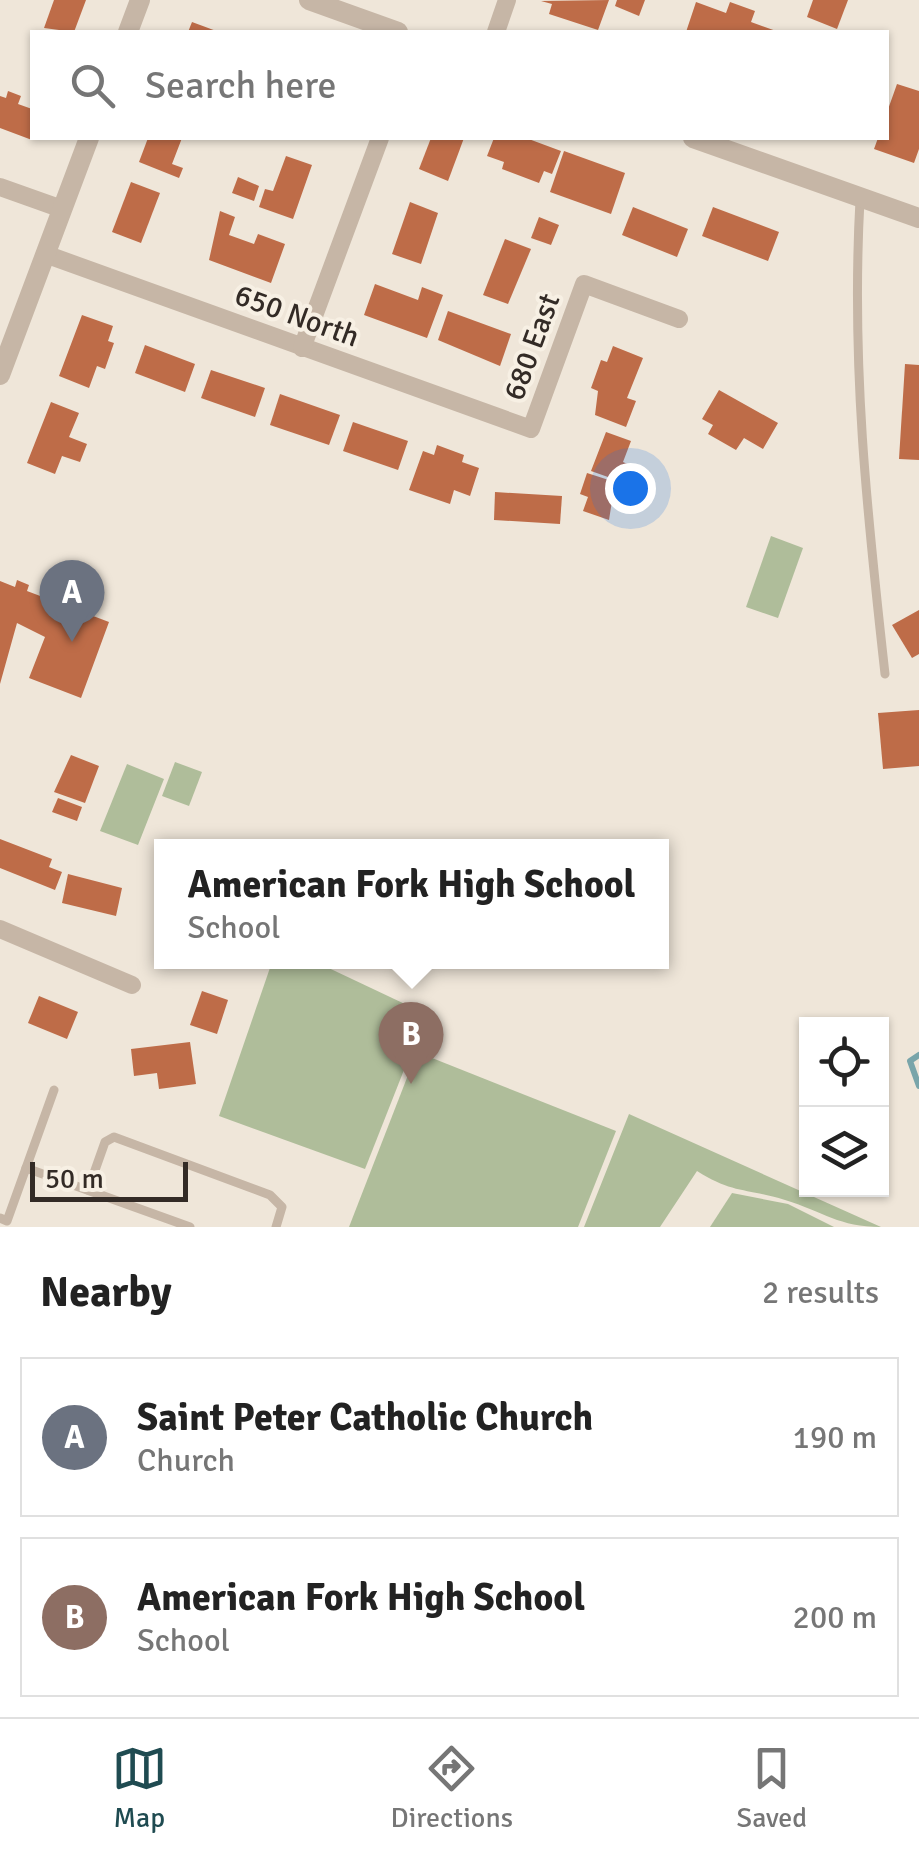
<!DOCTYPE html>
<html lang="en">
<head>
<meta charset="utf-8">
<style>
	body { margin:0; font-family:Signika,sans-serif; background:#f2f2f2; color:#222 }
	.controls { position:absolute; right:30px; bottom:30px; display:grid; overflow:hidden; border-radius:0px; box-shadow:0 2px 8px #0004 }
	.controls button { width:90px; height:90px; display:grid; place-items:center; padding:0; border:0; border-bottom:2px solid #e0e0e0; background:#fff; color:#222; font:50px sans-serif }
	.scale { position:absolute; left:30px; bottom:25px; width:158px; box-sizing:border-box; padding-left:10px; border:5px solid #332b26; border-top:0; font-size:28px; line-height:35px; white-space:nowrap; color:#332b26; -webkit-text-stroke:8px #f7f0e4; paint-order:stroke }
	.you { position:absolute; left:630px; top:488px; width:35px; height:35px; margin:-25px; border:8px solid #fff; border-radius:50%; background:#1a73e8; box-shadow:0 0 0 15px #1a73e833 }
	.badge { display:grid; place-items:center; width:65px; height:65px; border-radius:50%; background:#1f4b51; color:#fff; font-size:32px; font-weight:700 }
	.pin { position:absolute; translate:-50% -82px; filter:drop-shadow(0 2px 5px #0008) }
	.pin::after { content:''; position:absolute; top:52px; width:35px; height:30px; background:inherit; clip-path:polygon(0 0,100% 0,50% 100%) }
	.popup { position:absolute; left:154px; top:839px; width:515px; height:130px; box-sizing:border-box; display:grid; place-content:center; border-radius:0px; background:#fff; filter:drop-shadow(0 2px 8px #0005); font-size:32px; white-space:nowrap; color:#767676 }
	.popup b { font-size:38px; color:#222 }
	.popup::after { content:''; position:absolute; left:50%; top:100%; margin-left:-20px; border:20px solid transparent; border-top-color:#fff }
	.list { margin:0; padding:0; list-style:none }
	h2 { display:flex; justify-content:space-between; align-items:center; height:130px; margin:0; padding:0 40px; font-size:42px }
	h2 small { font-size:32px; font-weight:400; color:#767676 }
	.list li { display:grid; grid-template-columns:65px 1fr auto; gap:30px; align-items:center; box-sizing:border-box; height:160px; margin:0 20px 20px; padding:0 20px; border:2px solid #e0e0e0; border-radius:0px }
	.list b { display:block; font-size:38px; white-space:nowrap }
	.list p { margin:0; font-size:32px; white-space:nowrap; color:#767676 }
	.list em { font-size:32px; font-style:normal; color:#767676 }
	.icon { flex:none; width:55px; height:55px; fill:none; stroke:currentColor; stroke-width:2; stroke-linecap:round; stroke-linejoin:round }
	.map { position:relative; flex:none; width:919px; height:1227px; overflow:hidden }
	.search { position:absolute; background:#fff; box-shadow:0 2px 8px #0004; left:30px; right:30px; top:30px; height:110px; display:flex; align-items:center; gap:25px; box-sizing:border-box; padding:0 35px; border-radius:0px; color:#767676; font-size:38px }
	.sheet { height:490px; background:#fff }
	nav { display:flex; justify-content:space-around; align-items:center; box-sizing:border-box; height:140px; border-top:2px solid #e0e0e0; background:#fff; font-size:28px; color:#767676 }
	nav a { display:grid; justify-items:center; gap:5px }
	nav .on { color:#1f4b51 }
	.map>svg:first-child { display:block }
	.green { fill:#afbd9a }
	.lines { fill:none; stroke-linecap:round; stroke-linejoin:round }
	.stream { stroke:#79a5aa; stroke-width:6 }
	.building { fill:#be6c48 }
	.service { stroke:#c6b6a6; stroke-width:9 }
	.minor { stroke:#c6b6a6; stroke-width:18 }
	.tertiary { stroke:#c6b6a6; stroke-width:20 }
	.labels { text-anchor:middle; dominant-baseline:central; stroke-width:8; stroke-linejoin:round; paint-order:stroke }
	.street-label { font-size:30px; fill:#332b26; stroke:#f7f0e4 }
</style>
</head>
<body>
<div class="map">
<svg width="919" height="1227" viewBox="0 0 919 1227">
	<rect width="100%" height="100%" fill="#efe6d9"/>
	<!-- green -->
	<g class="green">
		<path d="M771,536L803,548L778,618L746,607Z"/>
		<path d="M175,762L202,772L189,806L162,796Z"/>
		<path d="M127,764L164,779L138,845L100,831Z"/>
		<path d="M272,962H316L426,1014L365,1169L219,1116Z"/>
		<path d="M417,1052L616,1131L578,1227H349Z"/>
		<path d="M629,1114L881,1227C839,1227 824,1212 785,1200C747,1188 733,1194 697,1171L660,1227H584Z"/>
		<path d="M732,1193L788,1204L834,1227H710Z"/>
	</g>
	<g class="lines">
		<!-- stream -->
		<path class="stream" d="M919,1055L910,1061L919,1086"/>
	</g>
	<!-- building -->
	<g class="building">
		<path d="M54,0H86L74,32L44,28Z"/>
		<path d="M609,0L598,30L549,14L552,4L541,1Z"/>
		<path d="M617,0H645L639,16L615,6Z"/>
		<path d="M813,0H848L837,29L807,17Z"/>
		<path d="M696,2L726,13L730,2L755,11L751,22L779,32H686Z"/>
		<path d="M192,22L219,32H188Z"/>
		<path d="M897,84L919,91V149L914,163L874,149L878,138H886V115Z"/>
		<path d="M8,91L21,96L18,104L32,109V140L0,128V96L6,98Z"/>
		<path d="M148,138H182L172,164L183,168L179,178L139,162Z"/>
		<path d="M431,138H464L448,181L419,169Z"/>
		<path d="M494,138H526L561,151L552,174L544,171L539,183L502,169L504,162L487,156Z"/>
		<path d="M564,151L625,173L611,214L550,192Z"/>
		<path d="M286,156L312,165L293,219L259,207L265,189L273,191Z"/>
		<path d="M238,177L259,186L254,201L232,193Z"/>
		<path d="M131,182L160,193L141,243L112,232Z"/>
		<path d="M410,202L438,213L421,264L392,254Z"/>
		<path d="M633,207L688,229L677,257L622,235Z"/>
		<path d="M713,207L779,232L768,261L702,236Z"/>
		<path d="M220,211L235,217L229,235L254,244L258,234L285,244L271,283L209,260Z"/>
		<path d="M539,217L559,225L551,245L531,238Z"/>
		<path d="M505,239L531,249L508,304L483,295Z"/>
		<path d="M375,284L418,300L422,287L443,295L427,338L364,315Z"/>
		<path d="M448,311L511,334L500,366L438,340Z"/>
		<path d="M82,315L113,326L108,341L114,343L105,369L97,366L89,388L59,376Z"/>
		<path d="M145,345L195,364L185,392L135,373Z"/>
		<path d="M613,346L643,358L627,398L636,401L626,427L595,415L598,391L591,388L601,360L607,362Z"/>
		<path d="M905,364L919,365V460L899,459Z"/>
		<path d="M211,370L265,388L255,417L201,398Z"/>
		<path d="M719,390L778,423L763,449L744,438L736,450L708,434L713,425L702,419Z"/>
		<path d="M280,394L340,415L329,445L270,425Z"/>
		<path d="M51,402L79,413L69,437L87,444L80,462L62,456L55,474L27,463Z"/>
		<path d="M353,422L408,441L398,470L343,451Z"/>
		<path d="M606,432L631,441L623,462L632,466L625,483L591,471Z"/>
		<path d="M437,445L464,455L462,462L479,468L470,496L454,490L450,504L409,490L423,451L434,455Z"/>
		<path d="M587,473L615,482L609,520L583,511L588,497L580,494Z"/>
		<path d="M495,492L562,496L560,524L494,520Z"/>
		<path d="M17,580L29,585L27,591L109,622L81,698L29,678L45,637L17,623L0,684V581L15,587Z"/>
		<path d="M919,610V654L912,658L892,625Z"/>
		<path d="M919,710V766L883,769L878,713Z"/>
		<path d="M71,755L99,766L85,803L54,792Z"/>
		<path d="M58,798L82,807L77,821L52,812Z"/>
		<path d="M0,839L52,859L49,867L62,872L55,890L0,868Z"/>
		<path d="M68,874L122,888L116,916L62,903Z"/>
		<path d="M202,991L228,1000L217,1034L190,1025Z"/>
		<path d="M39,996L78,1012L67,1039L28,1023Z"/>
		<path d="M190,1042L196,1084L159,1089L157,1073L134,1076L131,1049Z"/>
	</g>
	<g class="lines">
		<!-- service -->
		<g class="service">
			<path d="M860,200C851,363 867,513 885,674"/>
			<path d="M26,1168L190,1227"/>
			<path d="M88,1190L105,1142L114,1137L270,1195L282,1207L276,1227"/>
			<path d="M0,1218L7,1221L54,1090"/>
		</g>
		<!-- minor -->
		<g class="minor">
			<path d="M496,32L507,0"/>
			<path d="M0,187L62,209"/>
			<path d="M45,254L531,429L584,284L679,319"/>
			<path d="M302,348L380,138"/>
			<path d="M0,929L132,985"/>
		</g>
		<!-- tertiary -->
		<g class="tertiary">
			<path d="M309,0L398,32"/>
			<path d="M128,32L140,0"/>
			<path d="M693,138L919,218"/>
			<path d="M0,375L89,138"/>
		</g>
	</g>
	<g class="labels">
		<!-- street labels -->
		<g class="street-label">
			<text transform="translate(297 316) rotate(20)">650 North</text>
			<text transform="translate(532 347) rotate(-70)">680 East</text>
		</g>
	</g>
</svg>
<div class="controls">
<button><svg class="icon" aria-label="locate" viewBox="0 0 24 24"><circle cx="12" cy="12" r="6"/><path d="M12 2v4M12 18v4M2 12h4M18 12h4"/></svg></button>
<button><svg class="icon" aria-label="layers" viewBox="0 0 24 24"><path d="M12 4l9 5-9 5-9-5zM3 14l9 5 9-5"/></svg></button>
</div>
<div class="scale">50 m</div>
<div class="you"></div>
<div class="pin badge" style="left:72px;top:642px;background:#6b7280">A</div>
<div class="pin badge" style="left:411px;top:1084px;background:#8d6e63">B</div>
<div class="popup"><b>American Fork High School</b>School</div>
<div class="search"><svg class="icon" aria-label="search" viewBox="0 0 24 24"><circle cx="10" cy="10" r="6"/><path d="M15 15l6 6"/></svg>Search here</div>
</div>
<section class="sheet">
<h2>Nearby<small>2 results</small></h2>
<ul class="list">
<li><span class="badge" style="background:#6b7280">A</span><div><b>Saint Peter Catholic Church</b><p>Church</p></div><em>190 m</em></li>
<li><span class="badge" style="background:#8d6e63">B</span><div><b>American Fork High School</b><p>School</p></div><em>200 m</em></li>
</ul>
</section>
<nav>
<a class="on"><svg class="icon" aria-label="map" viewBox="0 0 24 24"><path d="M3 6l6-2 6 2 6-2v14l-6 2-6-2-6 2zM9 4v14M15 6v14"/></svg>Map</a>
<a><svg class="icon" aria-label="directions" viewBox="0 0 24 24"><path d="M12 3l9 9-9 9-9-9zM9 14v-3h6M13 9l2 2-2 2"/></svg>Directions</a>
<a><svg class="icon" aria-label="saved" viewBox="0 0 24 24"><path d="M7 4h10v16l-5-4-5 4z"/></svg>Saved</a>
</nav>
</body>
</html>
